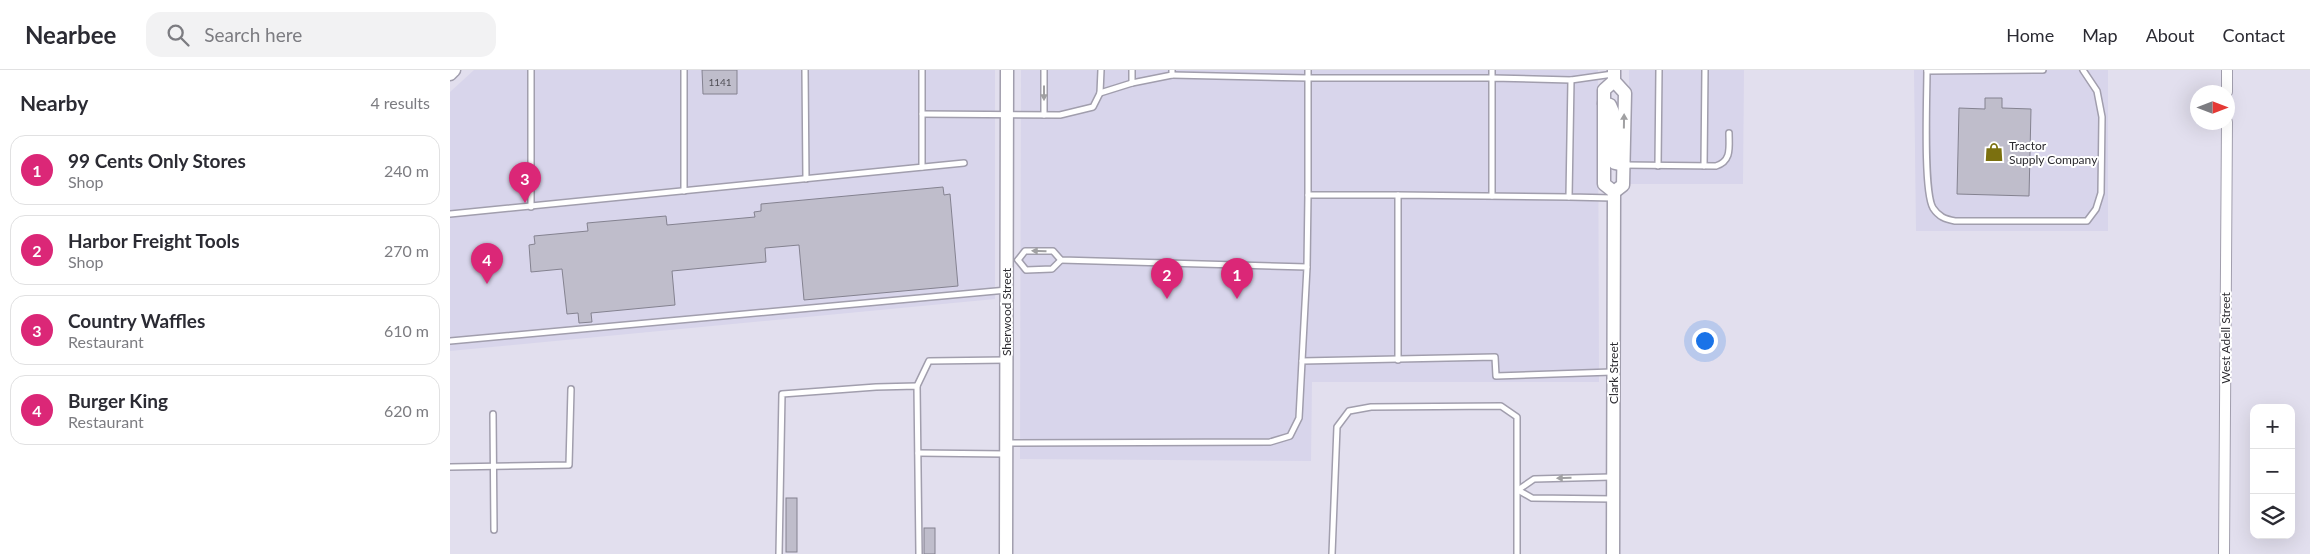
<!DOCTYPE html>
<html lang="en">
<head>
<meta charset="utf-8">
<style>
	body { margin:0; font-family:Lato,sans-serif; background:#f2f2f3; color:#2b2b33 }
	.controls { position:absolute; right:15px; bottom:15px; display:grid; overflow:hidden; border-radius:10px; box-shadow:0 5px 20px #0002 }
	.controls button { width:45px; height:45px; display:grid; place-items:center; padding:0; border:0; border-bottom:1px solid #e1e1e2; background:#fff; color:#2b2b33; font:25px sans-serif }
	.compass { position:absolute; left:1740px; top:15px; width:45px; height:45px; border-radius:50%; background:#fff; box-shadow:0 5px 20px #0002; rotate:90deg }
	.you { position:absolute; left:1254px; top:270px; width:18px; height:18px; margin:-12px; border:4px solid #fff; border-radius:50%; background:#1a73e8; box-shadow:0 0 0 8px #1a73e833 }
	.badge { display:grid; place-items:center; width:32px; height:32px; border-radius:50%; background:#db2777; color:#fff; font-size:16px; font-weight:700 }
	.pin { position:absolute; translate:-50% -41px; filter:drop-shadow(0 1px 2px #0008) }
	.pin::after { content:''; position:absolute; top:26px; width:18px; height:15px; background:inherit; clip-path:polygon(0 0,100% 0,50% 100%) }
	.list { margin:0; padding:0; list-style:none }
	h2 { display:flex; justify-content:space-between; align-items:center; height:65px; margin:0; padding:0 20px; font-size:21px }
	h2 small { font-size:16px; font-weight:400; color:#7c7c81 }
	.list li { display:grid; grid-template-columns:32px 1fr auto; gap:15px; align-items:center; box-sizing:border-box; height:70px; margin:0 10px 10px; padding:0 10px; border:1px solid #e1e1e2; border-radius:15px }
	.list b { display:block; font-size:19px; white-space:nowrap }
	.list p { margin:0; font-size:16px; white-space:nowrap; color:#7c7c81 }
	.list em { font-size:16px; font-style:normal; color:#7c7c81 }
	.icon { flex:none; width:28px; height:28px; fill:none; stroke:currentColor; stroke-width:2; stroke-linecap:round; stroke-linejoin:round }
	.map { position:relative; flex:none; width:1860px; height:484px; overflow:hidden }
	header { display:flex; align-items:center; gap:30px; box-sizing:border-box; height:70px; padding:0 25px; background:#fff; border-bottom:1px solid #e1e1e2 }
	header strong { font-size:24px }
	nav { display:flex; gap:28px; margin-inline-start:auto; font-size:18px }
	.search { width:350px; height:45px; background:#f2f2f3; display:flex; align-items:center; gap:12px; box-sizing:border-box; padding:0 18px; border-radius:15px; color:#7c7c81; font-size:19px }
	main { display:flex }
	aside { flex:1; background:#fff }
	.map>svg:first-child { display:block }
	.built { fill:#d8d5eb }
	.building { fill:#bfbdcb; stroke:#848290 }
	.lines { fill:none; stroke-linecap:round; stroke-linejoin:round }
	.service-casing { stroke:#a19ead; stroke-width:8 }
	.minor-casing { stroke:#a19ead; stroke-width:12 }
	.tertiary-casing { stroke:#a19ead; stroke-width:15 }
	.service { stroke:#fff; stroke-width:5 }
	.minor { stroke:#fff; stroke-width:10 }
	.tertiary { stroke:#fff; stroke-width:12 }
	.oneway { fill:#a0a0a2 }
	.labels { text-anchor:middle; dominant-baseline:central; stroke-width:4; stroke-linejoin:round; paint-order:stroke }
	.number-label { font-size:10px; fill:#515057 }
	.poi-label { font-size:12px; fill:#2c2b30; stroke:#fff; text-anchor:start }
	.street-label { font-size:12px; fill:#2c2b30; stroke:#fff }
</style>
</head>
<body>
<header>
<strong>Nearbee</strong>
<div class="search"><svg class="icon" aria-label="search" viewBox="0 0 24 24"><circle cx="10" cy="10" r="6"/><path d="M15 15l6 6"/></svg>Search here</div>
<nav><a>Home</a><a>Map</a><a>About</a><a>Contact</a></nav>
</header>
<main>
<aside>
<h2>Nearby<small>4 results</small></h2>
<ul class="list">
<li><span class="badge">1</span><div><b>99 Cents Only Stores</b><p>Shop</p></div><em>240 m</em></li>
<li><span class="badge">2</span><div><b>Harbor Freight Tools</b><p>Shop</p></div><em>270 m</em></li>
<li><span class="badge">3</span><div><b>Country Waffles</b><p>Restaurant</p></div><em>610 m</em></li>
<li><span class="badge">4</span><div><b>Burger King</b><p>Restaurant</p></div><em>620 m</em></li>
</ul>
</aside>
<div class="map">
<svg width="1860" height="484" viewBox="0 0 1860 484">
	<rect width="100%" height="100%" fill="#e2dfee"/>
	<!-- built -->
	<g class="built">
		<path d="M24,0H545V229L0,281V22Z"/>
		<path d="M571,0H1148L1149,312H862L861,391L570,389Z"/>
		<path d="M1179,0H1294L1293,114H1179Z"/>
		<path d="M1464,0H1658V161H1466Z"/>
	</g>
	<!-- building -->
	<g class="building">
		<path d="M252,0H287V24H253Z"/>
		<path d="M1535,28H1552V38L1581,39L1579,126L1507,124L1509,38L1535,39Z"/>
		<path d="M493,117L494,125L500,124L508,216L354,230L349,175L315,178L316,192L222,201L225,235L141,243L142,252L129,253L128,243L117,244L112,199L81,202L79,175L85,174L84,166L138,161L137,153L216,146L217,155L305,147L304,142L311,141V134Z"/>
		<rect x="336" y="428" width="11" height="54"/>
		<rect x="474" y="458" width="11" height="26"/>
	</g>
	<g class="lines">
		<!-- service casing -->
		<g class="service-casing">
			<g id="service">
				<path d="M355,0L356,109"/>
				<path d="M472,0V97"/>
				<path d="M682,0V13L722,5V0"/>
				<path d="M1477,0C1477,25 1473,121 1483,138C1489,147 1495,149 1505,151H1637L1646,139L1651,123L1652,47L1647,21L1633,0"/>
				<path d="M1477,1L1593,0"/>
				<path d="M722,5L858,8V0"/>
				<path d="M1121,10L1119,127L1163,128"/>
				<path d="M650,23L682,13"/>
				<path d="M472,44L610,45L643,37L650,23L651,0"/>
				<path d="M594,45V0"/>
				<path d="M1174,95L1266,96C1282,91 1279,77 1279,63"/>
				<path d="M1208,96L1209,0"/>
				<path d="M1254,96L1255,0"/>
				<path d="M234,121V0"/>
				<path d="M948,125H858V8H1042V0"/>
				<path d="M1042,126V8L1121,10L1163,4"/>
				<path d="M81,137V0"/>
				<path d="M0,144L514,93"/>
				<path d="M568,190L575,181H603L611,190L857,197L852,291"/>
				<path d="M568,190L576,200L602,199L611,190"/>
				<path d="M857,197L858,125"/>
				<path d="M0,271L557,220"/>
				<path d="M948,290V125L1119,127"/>
				<path d="M467,316L479,291L556,290"/>
				<path d="M43,344L44,460"/>
				<path d="M556,373L820,372L840,366L849,348L852,291L1045,287L1046,306L1162,302"/>
				<path d="M468,383L555,384"/>
				<path d="M0,397L119,395L121,319"/>
				<path d="M1068,420L1084,409L1161,407"/>
				<path d="M1068,420L1082,428L1163,429"/>
				<path d="M329,484L332,324L426,317L467,316L469,484"/>
				<path d="M882,484L887,357L899,341L921,337L1051,336L1067,347V484"/>
			</g>
		</g>
		<!-- minor casing -->
		<g class="minor-casing">
			<g id="minor">
				<path d="M1777,22V0"/>
				<path d="M1774,484L1777,52"/>
			</g>
		</g>
		<!-- tertiary casing -->
		<g class="tertiary-casing">
			<g id="tertiary">
				<path d="M0,4L4,0"/>
				<path d="M1154,33L1160,35L1163,42L1165,93L1174,95"/>
				<path d="M1164,122L1173,115L1175,23L1164,11V0"/>
				<path d="M556,484L557,0"/>
				<path d="M1163,484L1164,122L1154,114V20L1164,11"/>
			</g>
		</g>
		<!-- service -->
		<use href="#service" class="service"/>
		<!-- minor -->
		<use href="#minor" class="minor"/>
		<!-- tertiary -->
		<use href="#tertiary" class="tertiary"/>
	</g>
	<!-- one-way arrows -->
	<defs><path id="oneway-solid" d="M-6-.8H1V-3.2L6.5 0L1 3.2V.8H-6Z" transform="scale(1.25)"/></defs>
	<g class="oneway">
		<use href="#oneway-solid" transform="translate(594 23) rotate(90)"/>
		<use href="#oneway-solid" transform="translate(1174 51) rotate(-89)"/>
		<use href="#oneway-solid" transform="translate(589 181) rotate(-179)"/>
		<use href="#oneway-solid" transform="translate(1114 408) rotate(179)"/>
	</g>
	<!-- icons -->
	<defs>
		<g id="shop-bare" transform="scale(1.5)"><path d="M-5-2.5h2.3a2.7 3.5 0 0 1 5.4 0H5L5.5 6h-11ZM-1.5-2.5h3a1.5 2.3 0 0 0-3 0Z" fill="#7b700f" stroke="#fff" stroke-width="2.5" paint-order="stroke"/></g>
	</defs>
	<g fill-rule="evenodd">
		<use href="#shop-bare" x="1544" y="82"/>
	</g>
	<g class="labels">
		<!-- number labels -->
		<g class="number-label">
			<text x="270" y="12">1141</text>
		</g>
		<!-- poi labels -->
		<g class="poi-label">
			<text x="1559" y="75">Tractor<tspan x="1559" dy="14">Supply Company</tspan></text>
		</g>
		<!-- street labels -->
		<g class="street-label">
			<text transform="translate(556 242) rotate(-90)">Sherwood Street</text>
			<text transform="translate(1775 268) rotate(-90)">West Adell Street</text>
			<text transform="translate(1163 303) rotate(-90)">Clark Street</text>
		</g>
	</g>
</svg>
<div class="controls">
<button>+</button>
<button>−</button>
<button><svg class="icon" aria-label="layers" viewBox="0 0 24 24"><path d="M12 4l9 5-9 5-9-5zM3 14l9 5 9-5"/></svg></button>
</div>
<svg class="compass" viewBox="-18 -18 36 36"><path d="M0-13l5 13h-10z" fill="#e53935"/><path d="M0 13l5-13h-10z" fill="#7c7c81"/></svg>
<div class="you"></div>
<div class="pin badge" style="left:787px;top:229px">1</div>
<div class="pin badge" style="left:717px;top:229px">2</div>
<div class="pin badge" style="left:75px;top:133px">3</div>
<div class="pin badge" style="left:37px;top:214px">4</div>
</div>
</main>
</body>
</html>
